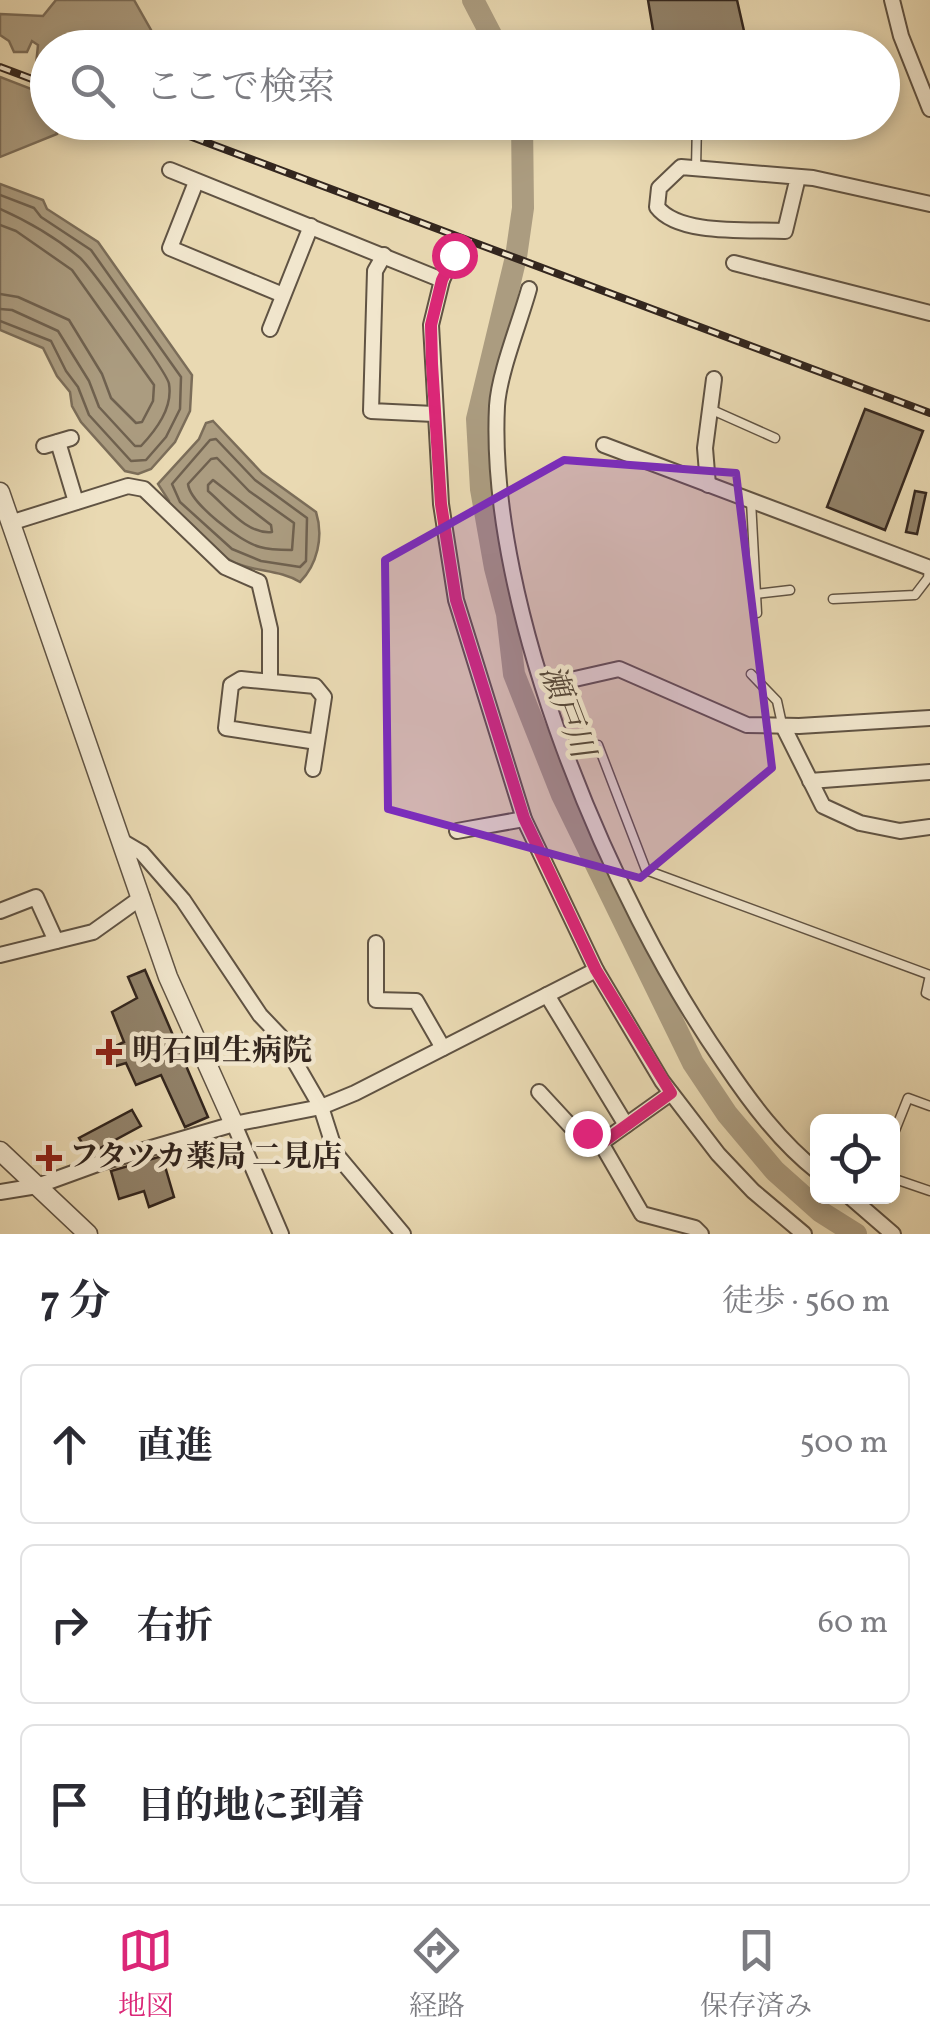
<!DOCTYPE html>
<html lang="ja">
<head>
<meta charset="utf-8">
<style>
	body { margin:0; font-family:Vollkorn,"Noto Serif JP",serif; background:#f2f2f3; color:#2b2b33 }
	.controls { position:absolute; right:30px; bottom:30px; display:grid; overflow:hidden; border-radius:15px; box-shadow:0 5px 15px #0003 }
	.controls button { width:90px; height:90px; display:grid; place-items:center; padding:0; border:0; border-bottom:2px solid #e1e1e2; background:#fff; color:#2b2b33; font:50px sans-serif }
	.stop { position:absolute; width:30px; height:30px; margin:-22px; border:8px solid #db2777; border-radius:50%; background:#fff }
	.stop.end { background:#db2777; border-color:#fff; box-shadow:0 2px 10px #0008 }
	.list { margin:0; padding:0; list-style:none }
	h2 { display:flex; justify-content:space-between; align-items:center; height:130px; margin:0; padding:0 40px; font-size:42px }
	h2 small { font-size:32px; font-weight:400; color:#7c7c81 }
	.list li { display:grid; grid-template-columns:65px 1fr auto; gap:30px; align-items:center; box-sizing:border-box; height:160px; margin:0 20px 20px; padding:0 20px; border:2px solid #e1e1e2; border-radius:15px }
	.list b { display:block; font-size:38px; white-space:nowrap }
	.list em { font-size:32px; font-style:normal; color:#7c7c81 }
	.icon { flex:none; width:55px; height:55px; fill:none; stroke:currentColor; stroke-width:2; stroke-linecap:round; stroke-linejoin:round }
	.map { position:relative; flex:none; width:930px; height:1234px; overflow:hidden }
	.search { position:absolute; background:#fff; box-shadow:0 5px 15px #0003; left:30px; right:30px; top:30px; height:110px; display:flex; align-items:center; gap:25px; box-sizing:border-box; padding:0 35px; border-radius:55px; color:#7c7c81; font-size:38px }
	.sheet { height:670px; background:#fff }
	nav { display:flex; justify-content:space-around; align-items:center; box-sizing:border-box; height:140px; border-top:2px solid #e1e1e2; background:#fff; font-size:28px; color:#7c7c81 }
	nav a { display:grid; justify-items:center; gap:5px }
	nav .on { color:#db2777 }
	.map>svg:first-child { display:block }
	.water { fill:#ab9c80; stroke:#7b6d59; stroke-width:2.5 }
	.lines { fill:none; stroke-linecap:round; stroke-linejoin:round }
	.shore { stroke:#6f614f; stroke-width:2.5 }
	.river { stroke:#ab9c80; stroke-width:22 }
	.building { fill:#92836b; stroke:#33261e; stroke-width:2.5 }
	.service-casing { stroke:#605343; stroke-width:11 }
	.minor-casing { stroke:#605343; stroke-width:18 }
	.tertiary-casing { stroke:#605343; stroke-width:21 }
	.service { stroke:#f1e6cd; stroke-width:8 }
	.minor { stroke:#f1e6cd; stroke-width:14 }
	.tertiary { stroke:#f1e6cd; stroke-width:18 }
	.rail-casing { stroke:#33261e; stroke-width:8 }
	.rail { stroke:#f1e6cd; stroke-width:4; stroke-dasharray:11; stroke-linecap:butt }
	.route { stroke:#db2777; stroke-width:12 }
	.marked { fill:#7b2cbf; fill-opacity:0.2; stroke:#7b2cbf; stroke-width:8; stroke-linejoin:round }
	.poi-dot { fill:#8f2418; stroke:#f1e6cd; stroke-width:4 }
	.labels { text-anchor:middle; dominant-baseline:central; stroke-width:9; stroke-linejoin:round; paint-order:stroke }
	.poi-label { font-size:30px; font-weight:bold; fill:#33261e; stroke:#f1e6cd; text-anchor:start }
	.water-label { font-size:32px; font-style:italic; fill:#57493b; stroke:#f1e6cd }
</style>
</head>
<body>
<div class="map">
<svg width="930" height="1234" viewBox="0 0 930 1234">
	<rect width="100%" height="100%" fill="#e9d9b2"/>
	<filter id="stains"><feTurbulence type="fractalNoise" baseFrequency=".002" numOctaves="4"/><feColorMatrix values="0 0 0 0 .2 0 0 0 0 .09 0 0 0 0 .02 0 0 0 .5 -.17"/></filter>
	<radialGradient id="worn" r=".72"><stop offset=".6" stop-color="#630" stop-opacity="0"/><stop offset="1" stop-color="#630" stop-opacity=".3"/></radialGradient>
	<!-- water -->
	<g class="water">
		<path d="M56,0H134L155,37L154,47L48,48L47,69L36,65L38,45L32,41L27,52H14L9,41L0,35V14L43,16Z"/>
		<path d="M0,77L47,95L48,122L54,123L57,134L0,157Z"/>
		<path d="M0,184L43,200L47,209L98,242L192,375L190,411L175,442L151,469L138,474L125,471L81,422L72,406L70,392L57,376L43,348L0,330Z"/>
		<path d="M213,421L262,473L316,512C324,537 317,565 300,582C277,568 250,573 226,558C205,544 186,522 167,505L169,501L158,484L199,439L206,423Z"/>
	</g>
	<g class="lines">
		<!-- shore -->
		<g class="shore">
			<path d="M0,195L34,208L41,217L91,250L181,377L180,409L166,437L146,460L131,461L89,415L78,387L66,371L51,341L0,321"/>
			<path d="M0,209C27,221 55,237 79,257C90,266 168,374 169,384C173,408 156,430 141,446H135L99,407L89,381L58,331L12,310L0,309"/>
			<path d="M0,225L16,231L72,270L154,385L153,401L142,422L136,423L111,398L102,374L69,320L18,297L0,294"/>
			<path d="M216,439L255,480L307,518L306,561L300,567L261,561L232,549L180,502L172,484L210,440Z"/>
			<path d="M217,458L249,491L294,523L292,550C283,550 269,550 260,547C240,542 190,503 188,484L211,459Z"/>
			<path d="M213,480L271,525L272,532C247,535 226,506 208,491V485Z"/>
		</g>
		<!-- river -->
		<g class="river">
			<path d="M473,0L498,48"/>
			<path d="M522,122L523,208L516,257L477,419L481,489L495,568L507,614L514,674L562,795L693,1063L727,1114L775,1171L821,1212L856,1234"/>
		</g>
	</g>
	<!-- building -->
	<g class="building">
		<path d="M648,0H737L744,31L656,48Z"/>
		<path d="M865,409L923,431L885,530L827,507Z"/>
		<path d="M915,491L926,493L917,534L906,532Z"/>
		<path d="M145,970L208,1117L185,1127L161,1075L136,1085L126,1063L116,1066L107,1050L124,1042L112,1012L137,998L128,977Z"/>
		<path d="M132,1110L141,1126L89,1154L79,1138Z"/>
		<path d="M162,1156L174,1197L149,1207L144,1191L119,1199L111,1171Z"/>
	</g>
	<g class="lines">
		<!-- service casing -->
		<g class="service-casing">
			<g id="service">
				<path d="M696,169L697,122"/>
				<path d="M710,409L775,438"/>
				<path d="M751,501L757,613"/>
				<path d="M756,594L790,590"/>
				<path d="M833,599L915,595L928,578L929,567"/>
				<path d="M751,674L777,701L782,724"/>
				<path d="M598,745L646,870L930,975"/>
				<path d="M930,975L926,993L930,995"/>
				<path d="M892,1138L908,1098L930,1106"/>
				<path d="M892,1178L930,1191"/>
			</g>
		</g>
		<!-- minor casing -->
		<g class="minor-casing">
			<g id="minor">
				<path d="M892,0L901,36L930,109"/>
				<path d="M170,170L442,280"/>
				<path d="M798,177L785,231C751,229 679,236 657,207L659,188L681,167L813,178L930,204"/>
				<path d="M196,182L170,248L283,295"/>
				<path d="M384,255L375,271L371,411L434,414"/>
				<path d="M454,255L442,280L431,325L441,504L456,600L524,819L596,970L662,1081L718,1154L753,1191L804,1234"/>
				<path d="M734,263L930,313"/>
				<path d="M529,289C520,322 499,373 497,406C487,607 610,900 724,1063C751,1103 780,1142 818,1172"/>
				<path d="M270,329L311,226"/>
				<path d="M58,442L76,502"/>
				<path d="M604,445L930,568"/>
				<path d="M44,446L71,438"/>
				<path d="M708,485L705,448L714,379"/>
				<path d="M10,523L128,486L144,489L225,567L259,582L270,629V681"/>
				<path d="M544,686L619,669L747,725L799,726L930,718"/>
				<path d="M783,726L823,806L860,823L900,831L930,827"/>
				<path d="M313,769L324,697L315,686L241,679L231,685L226,728L317,742"/>
				<path d="M810,781L930,772"/>
				<path d="M457,831L524,819"/>
				<path d="M125,843L142,853L183,900L260,1015L280,1036L321,1107L336,1154L403,1234"/>
				<path d="M0,911L36,897L56,941"/>
				<path d="M376,943V1000L416,1001L443,1048"/>
				<path d="M0,955L93,932L142,897"/>
				<path d="M547,995L626,1125"/>
				<path d="M539,1092L575,1131L587,1133L601,1143"/>
				<path d="M671,1093L601,1143L642,1214L695,1228L701,1234"/>
				<path d="M234,1124L281,1234"/>
				<path d="M0,1192L37,1186L103,1162L234,1124L321,1107L355,1093L596,970"/>
				<path d="M849,1196L893,1234"/>
			</g>
		</g>
		<!-- tertiary casing -->
		<g class="tertiary-casing">
			<g id="tertiary">
				<path d="M0,492L168,977L234,1124"/>
				<path d="M0,1151L88,1234"/>
			</g>
		</g>
		<!-- service -->
		<use href="#service" class="service"/>
		<!-- minor -->
		<use href="#minor" class="minor"/>
		<!-- tertiary -->
		<use href="#tertiary" class="tertiary"/>
		<!-- rail casing -->
		<g class="rail-casing">
			<g id="rail">
				<path d="M0,67L48,85"/>
				<path d="M152,122L930,413"/>
			</g>
		</g>
		<!-- rail -->
		<use href="#rail" class="rail"/>
	</g>
	<g class="lines">
		<!-- route -->
		<path class="route" d="M454,255L442,280L431,325L432,364L441,504L456,600L524,818L596,970L671,1093L602,1143L587,1133"/>
	</g>
	<!-- marked area -->
	<path class="marked" d="M564,460L736,473L772,768L640,878L388,809L385,560Z"/>
	<!-- markers -->
	<g class="poi-dot">
		<path d="M104 1037h10v10h10v10h-10v10h-10v-10h-10v-10h10z"/>
		<path d="M44 1143h10v10h10v10h-10v10h-10v-10h-10v-10h10z"/>
	</g>
	<g class="labels">
		<!-- poi labels -->
		<g class="poi-label">
			<text x="132" y="1052">明石回生病院</text>
			<text x="69" y="1158">フタツカ薬局 二見店</text>
		</g>
		<!-- water labels -->
		<g class="water-label">
			<text transform="translate(565 712) rotate(69)">瀬戸川</text>
		</g>
	</g>
	<rect width="100%" height="100%" filter="url(#stains)"/>
	<rect width="100%" height="100%" fill="url(#worn)"/>
</svg>
<div class="controls">
<button><svg class="icon" aria-label="locate" viewBox="0 0 24 24"><circle cx="12" cy="12" r="6"/><path d="M12 2v4M12 18v4M2 12h4M18 12h4"/></svg></button>
</div>
<div class="stop" style="left:454px;top:255px"></div>
<div class="stop end" style="left:587px;top:1133px"></div>
<div class="search"><svg class="icon" aria-label="search" viewBox="0 0 24 24"><circle cx="10" cy="10" r="6"/><path d="M15 15l6 6"/></svg>ここで検索</div>
</div>
<section class="sheet">
<h2>7 分<small>徒歩 · 560 m</small></h2>
<ul class="list">
<li><svg class="icon" aria-label="ahead" viewBox="0 0 24 24"><path d="M12 20V5M6 11l6-6 6 6"/></svg><div><b>直進</b></div><em>500 m</em></li>
<li><svg class="icon" aria-label="right" viewBox="0 0 24 24"><path d="M7 20v-9h11M14 6l5 5-5 5"/></svg><div><b>右折</b></div><em>60 m</em></li>
<li><svg class="icon" aria-label="arrive" viewBox="0 0 24 24"><path d="M6 21V4h12l-3 4 3 4H6"/></svg><div><b>目的地に到着</b></div></li>
</ul>
</section>
<nav>
<a class="on"><svg class="icon" aria-label="map" viewBox="0 0 24 24"><path d="M3 6l6-2 6 2 6-2v14l-6 2-6-2-6 2zM9 4v14M15 6v14"/></svg>地図</a>
<a><svg class="icon" aria-label="directions" viewBox="0 0 24 24"><path d="M12 3l9 9-9 9-9-9zM9 14v-3h6M13 9l2 2-2 2"/></svg>経路</a>
<a><svg class="icon" aria-label="saved" viewBox="0 0 24 24"><path d="M7 4h10v16l-5-4-5 4z"/></svg>保存済み</a>
</nav>
</body>
</html>
